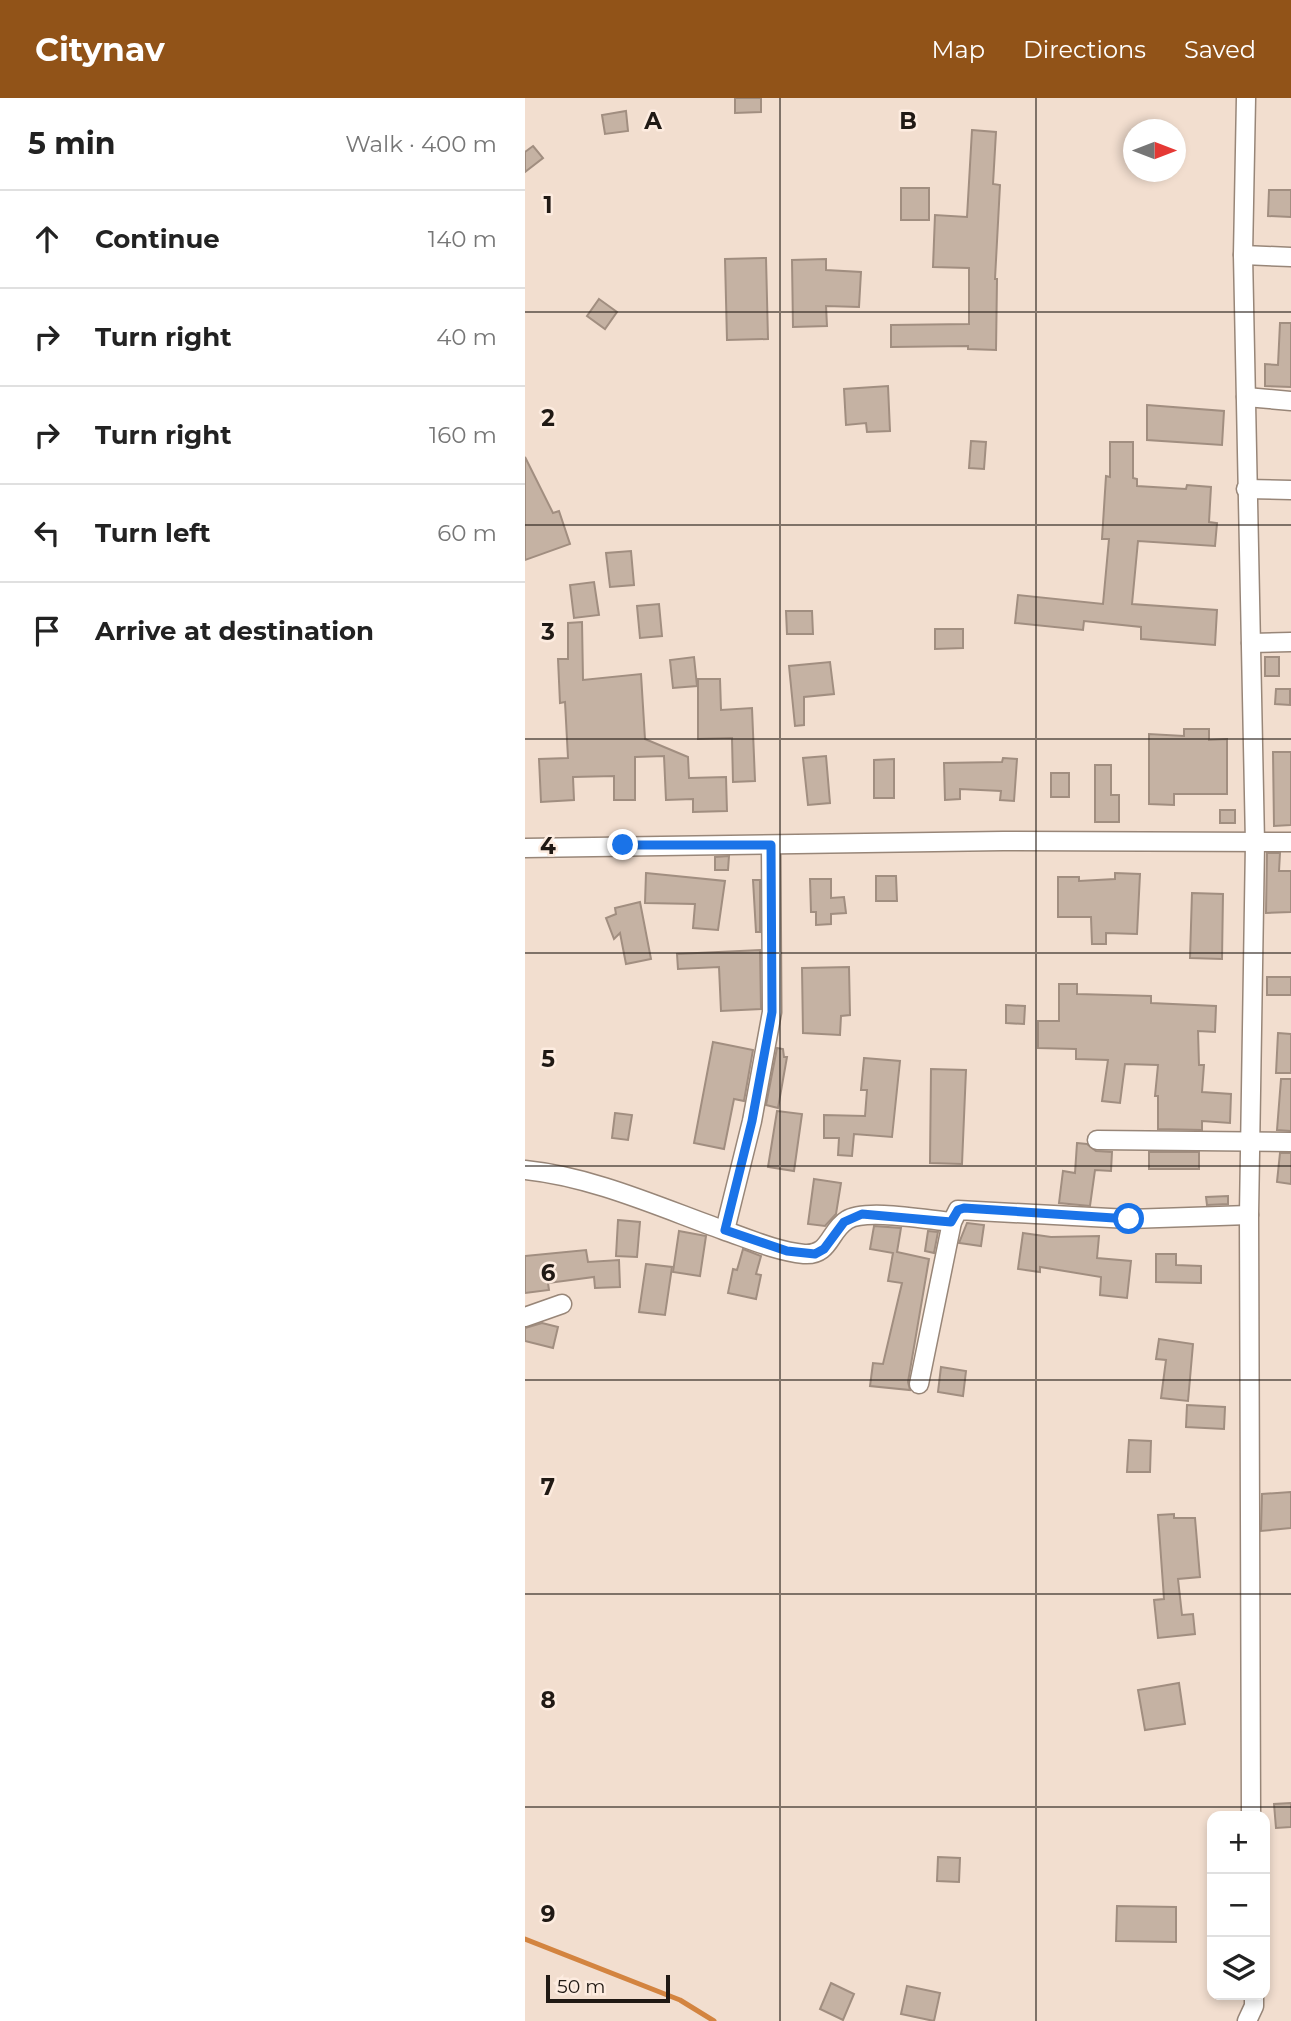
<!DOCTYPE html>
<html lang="en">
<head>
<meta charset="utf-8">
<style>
	body { margin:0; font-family:Montserrat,sans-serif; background:#f6f6f6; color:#222 }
	.controls { position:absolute; right:21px; bottom:21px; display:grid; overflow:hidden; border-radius:14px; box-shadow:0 4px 10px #0003 }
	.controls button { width:63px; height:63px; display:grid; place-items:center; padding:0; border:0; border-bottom:2px solid #e0e0e0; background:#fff; color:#222; font:35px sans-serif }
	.compass { position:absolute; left:598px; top:21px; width:63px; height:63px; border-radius:50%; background:#fff; box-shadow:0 4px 10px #0003; rotate:90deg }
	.scale { position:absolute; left:21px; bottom:18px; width:124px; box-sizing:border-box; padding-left:7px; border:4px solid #201914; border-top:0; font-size:19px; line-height:24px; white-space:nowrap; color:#201914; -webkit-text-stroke:5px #fdece0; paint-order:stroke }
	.stop { position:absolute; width:21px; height:21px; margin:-16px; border:5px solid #1a73e8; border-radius:50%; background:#fff }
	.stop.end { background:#1a73e8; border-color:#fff; box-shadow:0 2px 7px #0008 }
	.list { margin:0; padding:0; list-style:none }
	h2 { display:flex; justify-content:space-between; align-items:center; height:91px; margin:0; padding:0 28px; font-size:30px }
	h2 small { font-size:23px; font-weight:400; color:#767676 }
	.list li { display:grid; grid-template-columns:46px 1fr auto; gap:21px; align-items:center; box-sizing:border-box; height:98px; padding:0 28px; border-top:2px solid #e0e0e0 }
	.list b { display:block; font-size:26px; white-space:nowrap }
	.list em { font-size:23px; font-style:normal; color:#767676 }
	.icon { flex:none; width:38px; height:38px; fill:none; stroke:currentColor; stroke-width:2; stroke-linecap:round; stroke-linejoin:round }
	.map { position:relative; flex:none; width:766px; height:1923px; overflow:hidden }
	header { display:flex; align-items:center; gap:42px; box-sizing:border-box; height:98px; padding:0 35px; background:#915318; color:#fff }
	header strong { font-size:33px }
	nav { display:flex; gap:38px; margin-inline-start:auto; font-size:24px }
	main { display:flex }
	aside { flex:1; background:#fff }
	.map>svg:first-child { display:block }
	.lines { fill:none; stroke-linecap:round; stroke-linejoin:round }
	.stream { stroke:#d38440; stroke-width:5 }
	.building { fill:#c5b2a3; stroke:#a18e80; stroke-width:2 }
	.street-casing { stroke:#988678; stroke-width:21 }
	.street { stroke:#fff; stroke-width:18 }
	.route { stroke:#1a73e8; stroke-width:9 }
	.grid { fill:none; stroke:#201914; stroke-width:2; stroke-opacity:0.55 }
	.grid-label { font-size:23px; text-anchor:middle; font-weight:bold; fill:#201914; stroke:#fdece0; stroke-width:5; stroke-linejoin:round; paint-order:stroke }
</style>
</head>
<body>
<header>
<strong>Citynav</strong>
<nav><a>Map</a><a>Directions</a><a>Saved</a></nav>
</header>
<main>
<aside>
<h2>5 min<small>Walk · 400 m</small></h2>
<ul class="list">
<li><svg class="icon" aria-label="ahead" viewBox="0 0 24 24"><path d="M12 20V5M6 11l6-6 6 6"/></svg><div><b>Continue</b></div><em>140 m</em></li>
<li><svg class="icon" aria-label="right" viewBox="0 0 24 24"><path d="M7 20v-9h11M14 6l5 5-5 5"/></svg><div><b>Turn right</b></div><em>40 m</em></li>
<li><svg class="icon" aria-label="right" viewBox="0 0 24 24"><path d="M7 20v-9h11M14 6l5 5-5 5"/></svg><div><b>Turn right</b></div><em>160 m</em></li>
<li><svg class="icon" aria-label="left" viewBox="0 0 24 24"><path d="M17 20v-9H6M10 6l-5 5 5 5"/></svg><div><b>Turn left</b></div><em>60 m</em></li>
<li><svg class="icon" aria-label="arrive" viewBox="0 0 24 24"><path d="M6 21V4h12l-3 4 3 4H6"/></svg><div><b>Arrive at destination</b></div></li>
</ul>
</aside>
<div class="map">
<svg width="766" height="1923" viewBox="0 0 766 1923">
	<rect width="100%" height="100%" fill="#f2decf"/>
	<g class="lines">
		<!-- stream -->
		<path class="stream" d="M0,1841L155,1902L189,1923"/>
	</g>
	<!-- building -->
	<g class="building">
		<path d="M210,0H236V14L210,15Z"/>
		<path d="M101,13L103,33L80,36L77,17Z"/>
		<path d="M447,32L471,34L468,86L475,87L470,181H472L471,252L443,251V248L366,249V227L444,226V170L408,169L410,117L442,119Z"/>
		<path d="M8,48L18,60L0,74V54Z"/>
		<rect x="376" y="90" width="28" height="32"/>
		<path d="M744,92H766V119L743,118Z"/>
		<path d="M241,160L243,241L202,242L200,161Z"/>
		<path d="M301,161V172L336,174L334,209L301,208L302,228L268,229L267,162Z"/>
		<path d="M74,201L92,214L80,231L62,218Z"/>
		<path d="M755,225H766V289L740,288V266L753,267Z"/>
		<path d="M363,288L365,333L342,334L341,325L321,327L319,291Z"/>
		<path d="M622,307L699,313L697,347L622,342Z"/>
		<path d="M446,343L461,344L459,371L444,370Z"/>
		<path d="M585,344H608V380L612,381V388L661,391L662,387L686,389L684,424L692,425L690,448L613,443L607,506L692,512L690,547L616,541V529L559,523L558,532L490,525L493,497L578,506L584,441H577L581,378L585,379Z"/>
		<path d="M0,359L28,415L34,413L45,446L0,462Z"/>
		<path d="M106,453L109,487L85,489L81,455Z"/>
		<path d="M69,484L74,517L49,520L45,487Z"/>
		<path d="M134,506L137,538L115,540L112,508Z"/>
		<path d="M261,513H287L288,536H262Z"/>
		<path d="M57,524L58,582L116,576L120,641L163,659L164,680L201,679L202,713L168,714V701L141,702L139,658L110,659V702H89V678L48,679L49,702L16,704L14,661L43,660L40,604L35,605L33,561H43V525Z"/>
		<path d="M410,531H438V550L410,551Z"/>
		<path d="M169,559L172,588L148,590L145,562Z"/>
		<rect x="740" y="559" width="14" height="19"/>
		<path d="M305,564L309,596L279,599V627L270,628L264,568Z"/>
		<path d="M173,581H195L196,612L227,610L230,683L208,684L207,640L173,641Z"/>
		<path d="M751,591H765V607L750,606Z"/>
		<path d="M659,631H684V642L702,641V696H649V707L624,706V636L659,638Z"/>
		<path d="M748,654H766V727L749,728Z"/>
		<path d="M301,658L305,705L283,707L278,660Z"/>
		<path d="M478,660L492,661L489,703L475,702L476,693L435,691V701L420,702L419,665L477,664Z"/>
		<path d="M369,661V700H349V662Z"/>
		<path d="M570,667H586V697H594V724H570Z"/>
		<rect x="526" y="675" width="18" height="24"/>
		<rect x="695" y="712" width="15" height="13"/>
		<path d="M742,755H755L754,773H766V814L741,815Z"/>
		<path d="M204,758L203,772H190V759Z"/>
		<path d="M121,775L200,783L193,832L168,830L170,806L120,805Z"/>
		<path d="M590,775L615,776L612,836L581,835V846H567L566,819H533V779H554V783L590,781Z"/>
		<path d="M351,778H371L372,803H351Z"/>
		<path d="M285,781H306V800L319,799L321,815L306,816V826L291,827V814H286Z"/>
		<path d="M228,782H235V834H231Z"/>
		<path d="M667,795L698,796L697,861L665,860Z"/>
		<path d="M115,804L126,861L101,866L95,835L89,841L81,820L91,816L90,810Z"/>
		<path d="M235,852L236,911L196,913L194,869L153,871L152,856Z"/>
		<path d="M324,869L325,917L316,918L315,937L278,935L277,870Z"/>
		<rect x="742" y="879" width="24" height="18"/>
		<path d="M534,886H552V896L626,898V905L691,908L690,934L673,933L674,967H679L677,994L706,996L705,1025L677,1023V1032L633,1031V998H630L633,967L600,966L595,1005L577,1003L583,962L551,961V951L513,950V923H534Z"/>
		<path d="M481,907L500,908L499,926L481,925Z"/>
		<path d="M753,935L766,936V975H751Z"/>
		<path d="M188,944L228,952L219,1003L209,1001L199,1051L169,1045Z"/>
		<path d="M252,950L258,951L259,959H262L253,1010L241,1007Z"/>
		<path d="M339,960L375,963L367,1039L329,1036L327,1058L313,1057L314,1040H299V1017L340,1018L342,992H336Z"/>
		<path d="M406,971L441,972L437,1066L405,1065Z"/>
		<path d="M756,981H766V1033L752,1032Z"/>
		<path d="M252,1013L277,1016L269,1073L243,1069Z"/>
		<path d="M90,1015L107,1017L103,1042L87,1040Z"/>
		<path d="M552,1045L562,1046L571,1053L587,1054L586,1073L570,1072L565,1108L534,1105L538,1073L550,1075Z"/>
		<rect x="624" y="1054" width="50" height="17"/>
		<path d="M755,1055H766V1086L752,1084Z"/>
		<path d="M289,1081L316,1085L311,1116L300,1128L283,1126Z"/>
		<path d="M703,1098V1106L682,1107L681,1099Z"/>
		<path d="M93,1122L115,1124L112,1159L91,1158Z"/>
		<path d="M442,1125L459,1127L456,1148L434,1145Z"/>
		<path d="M349,1128L376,1130L372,1154L404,1161L383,1284L385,1292L345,1288L348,1265L358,1266L377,1185L363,1183L368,1155L345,1151Z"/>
		<path d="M154,1133L181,1138L175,1178L148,1174Z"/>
		<path d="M403,1133L413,1134L409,1155L400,1153Z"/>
		<path d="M498,1135L526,1139L574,1138L572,1160L606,1163L602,1200L575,1197L576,1179L515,1169V1174L493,1171Z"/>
		<path d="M218,1151L236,1158L231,1176L236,1177L231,1201L203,1195L208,1171L212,1172Z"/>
		<path d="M61,1152L63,1164L94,1162L95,1189L70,1190L69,1179L23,1185L24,1192L0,1195V1158Z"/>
		<path d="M631,1156H651V1167L676,1168V1185L631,1184Z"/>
		<path d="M121,1166L147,1169L140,1217L114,1214Z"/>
		<path d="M17,1225L33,1229L28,1250L0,1243V1230Z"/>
		<path d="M634,1241L668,1246L663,1303L636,1300L641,1262L631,1261Z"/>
		<path d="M416,1269L441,1273L438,1298L413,1294Z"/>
		<path d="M662,1307L700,1309L699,1331L661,1329Z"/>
		<path d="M604,1342L626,1343L625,1374H602Z"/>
		<path d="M766,1394V1430L736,1433L737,1396Z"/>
		<path d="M649,1416V1420H670L675,1479L653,1481L657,1517L668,1516L670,1536L633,1540L629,1502L639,1501L633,1417Z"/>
		<path d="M654,1585L660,1626L620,1632L613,1592Z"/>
		<path d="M766,1705V1729L751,1730L749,1706Z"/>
		<path d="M413,1759L435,1760L434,1784L412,1783Z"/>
		<path d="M592,1808L651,1809V1844L591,1843Z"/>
		<path d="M306,1885L329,1896L318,1922L295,1911Z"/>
		<path d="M382,1888L415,1895L409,1923L376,1916Z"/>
	</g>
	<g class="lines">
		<!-- street casing -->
		<g class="street-casing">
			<g id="street">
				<path d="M721,0L718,157L730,745L724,1117L726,1718"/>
				<path d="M718,157L766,159"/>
				<path d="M721,299L766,303"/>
				<path d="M721,391L766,392"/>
				<path d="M726,545L766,544"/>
				<path d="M0,750L478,743L766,744"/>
				<path d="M572,1042L766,1044"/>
				<path d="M0,1072C68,1079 134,1109 198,1132C224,1141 251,1153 279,1156C305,1158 304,1133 322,1122C340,1110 403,1122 427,1124"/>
				<path d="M200,1132L227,1023L247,914L246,747"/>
				<path d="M0,1219L37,1206"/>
				<path d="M394,1286L427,1124L433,1112L604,1121L724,1117"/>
				<path d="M722,1923L729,1908V1897"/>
			</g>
		</g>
		<!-- street -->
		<use href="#street" class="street"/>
	</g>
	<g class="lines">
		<!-- route -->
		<path class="route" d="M98,747H246L247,914L227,1023L200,1132L262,1153L290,1156L299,1151L319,1124L337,1116L426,1124L433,1112L439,1110L604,1121"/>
	</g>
	<!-- grid -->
	<path class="grid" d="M255,0V1923M511,0V1923M0,214H766M0,427H766M0,641H766M0,855H766M0,1068H766M0,1282H766M0,1496H766M0,1709H766"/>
	<g class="grid-label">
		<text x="128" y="31">A</text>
		<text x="383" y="31">B</text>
		<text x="23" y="115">1</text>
		<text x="23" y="328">2</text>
		<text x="23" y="542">3</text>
		<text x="23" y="756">4</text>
		<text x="23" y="969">5</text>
		<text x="23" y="1183">6</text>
		<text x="23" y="1397">7</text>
		<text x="23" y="1610">8</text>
		<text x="23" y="1824">9</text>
	</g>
</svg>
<div class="controls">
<button>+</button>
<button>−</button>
<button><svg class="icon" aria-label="layers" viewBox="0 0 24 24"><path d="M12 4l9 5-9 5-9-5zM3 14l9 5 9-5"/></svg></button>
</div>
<svg class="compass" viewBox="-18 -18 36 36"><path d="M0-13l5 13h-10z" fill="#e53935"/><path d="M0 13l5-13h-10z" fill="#767676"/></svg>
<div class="scale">50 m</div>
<div class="stop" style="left:604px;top:1121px"></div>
<div class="stop end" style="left:98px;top:747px"></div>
</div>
</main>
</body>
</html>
